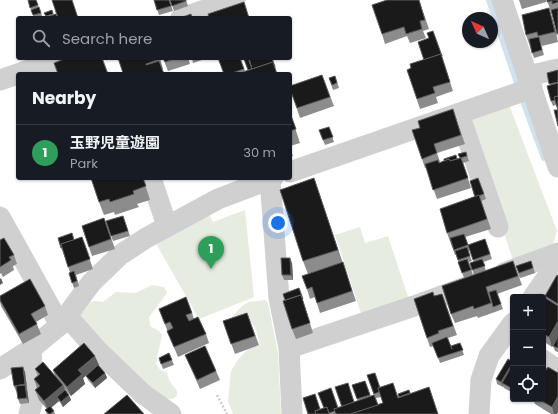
<!DOCTYPE html>
<html lang="en">
<head>
<meta charset="utf-8">
<style>
	body { margin:0; font-family:Poppins,"Noto Sans JP",sans-serif; background:#242831; color:#f1f3f6 }
	.controls { position:absolute; right:12px; bottom:12px; display:grid; overflow:hidden; border-radius:4px; box-shadow:0 1px 3px #0004 }
	.controls button { width:36px; height:36px; display:grid; place-items:center; padding:0; border:0; border-bottom:1px solid #363941; background:#171b24; color:#f1f3f6; font:20px sans-serif }
	.compass { position:absolute; left:462px; top:12px; width:36px; height:36px; border-radius:50%; background:#171b24; box-shadow:0 1px 3px #0004; rotate:315deg }
	.you { position:absolute; left:278px; top:223px; width:14px; height:14px; margin:-10px; border:3px solid #fff; border-radius:50%; background:#1a73e8; box-shadow:0 0 0 6px #1a73e833 }
	.badge { display:grid; place-items:center; width:26px; height:26px; border-radius:50%; background:#b45309; color:#fff; font-size:13px; font-weight:700 }
	.pin { position:absolute; translate:-50% -33px; filter:drop-shadow(0 1px 2px #0008) }
	.pin::after { content:''; position:absolute; top:21px; width:14px; height:12px; background:inherit; clip-path:polygon(0 0,100% 0,50% 100%) }
	.list { margin:0; padding:0; list-style:none }
	h2 { display:flex; justify-content:space-between; align-items:center; height:52px; margin:0; padding:0 16px; font-size:17px }
	h2 small { font-size:13px; font-weight:400; color:#9ea1a6 }
	.list li { display:grid; grid-template-columns:26px 1fr auto; gap:12px; align-items:center; box-sizing:border-box; height:56px; padding:0 16px; border-top:1px solid #363941 }
	.list b { display:block; font-size:15px; white-space:nowrap }
	.list p { margin:0; font-size:13px; white-space:nowrap; color:#9ea1a6 }
	.list em { font-size:13px; font-style:normal; color:#9ea1a6 }
	.icon { flex:none; width:22px; height:22px; fill:none; stroke:currentColor; stroke-width:2; stroke-linecap:round; stroke-linejoin:round }
	.map { position:relative; flex:none; width:558px; height:414px; overflow:hidden }
	.search { position:absolute; background:#171b24; box-shadow:0 1px 3px #0004; left:16px; top:16px; width:276px; height:44px; display:flex; align-items:center; gap:10px; box-sizing:border-box; padding:0 14px; border-radius:4px; color:#9ea1a6; font-size:15px }
	.panel { position:absolute; background:#171b24; box-shadow:0 1px 3px #0004; left:16px; top:72px; width:276px; height:108px; border-radius:4px }
	.map>svg:first-child { display:block }
	.green { fill:#e6ecdf }
	.lines { fill:none; stroke-linecap:round; stroke-linejoin:round }
	.stream { stroke:#cfe2ee; stroke-width:6 }
	.path { stroke:#cdcdcd; stroke-width:2.5; stroke-dasharray:2 2; stroke-linecap:butt }
	.minor { stroke:#d0d0d0; stroke-width:21 }
	.wall { fill:#8c8c8c; fill-rule:evenodd }
	.shaded-wall { fill:#5f5f5f }
	.building { fill:#1a1a1a; stroke:#5f5f5f }
</style>
</head>
<body>
<div class="map">
<svg width="558" height="414" viewBox="0 0 558 414">
	<rect width="100%" height="100%" fill="#fff"/>
	<!-- green -->
	<g class="green">
		<path d="M508,102L557,231L551,251L514,263L465,117Z"/>
		<path d="M207,210L213,222L245,210L254,297L199,319L154,240Z"/>
		<path d="M360,227L365,243L388,236L409,300L362,316L335,235Z"/>
		<path d="M152,285L164,287L167,293L149,317L150,326L159,331L162,335L156,363L160,370L167,373L169,380L177,391V396L172,399L157,398L78,319L84,305L94,301L103,302L116,292L136,293Z"/>
		<path d="M265,300L268,303L278,353L281,414H233L228,401L231,371L237,361L248,349L260,345C258,337 256,326 250,321L233,323L231,318L242,306L249,302Z"/>
	</g>
	<g class="lines">
		<!-- stream -->
		<g class="stream">
			<path d="M489,0L517,83"/>
			<path d="M524,104L544,158"/>
		</g>
		<!-- path -->
		<path class="path" d="M217,395L227,414"/>
		<!-- minor -->
		<g class="minor">
			<path d="M502,0L558,167"/>
			<path d="M181,18L235,0"/>
			<path d="M528,76L558,69"/>
			<path d="M0,80L64,58"/>
			<path d="M459,114L498,227"/>
			<path d="M290,172L532,88"/>
			<path d="M151,178L167,226"/>
			<path d="M270,179L279,298L289,348L292,414"/>
			<path d="M0,217L60,325"/>
			<path d="M504,273L558,253"/>
			<path d="M533,297L558,262"/>
			<path d="M67,316L97,350L143,394L171,414"/>
			<path d="M289,348L414,306L471,285"/>
			<path d="M543,360L558,370"/>
			<path d="M0,369L31,349L60,325L91,283L120,255L146,238L218,199L273,178"/>
			<path d="M29,414L34,397L31,349"/>
			<path d="M479,414L481,380L489,356L513,323"/>
		</g>
	</g>
	<!-- wall -->
	<g class="wall">
		<path d="M28,0H36L43,18H34Z"/>
		<path d="M154,0H169L173,11L159,15Z"/>
		<path d="M170,0H186L188,6L174,11Z"/>
		<path d="M419,0L429,29L423,31L426,38L410,43L407,36L385,44L382,34Z"/>
		<path d="M519,0H546V2L522,9Z"/>
		<path d="M547,0H558V35L552,11L551,12Z"/>
		<path d="M552,18L558,42L542,46L540,42L544,55L534,58L526,35Z"/>
		<path d="M433,31L453,91L436,97L438,103L420,109L407,70L411,68L424,60L429,38Z"/>
		<path d="M160,58L163,69L123,73Z"/>
		<path d="M163,58H188L190,64L168,71Z"/>
		<path d="M192,58H208L193,63Z"/>
		<path d="M240,58L245,71L252,69L272,58L277,74H224Z"/>
		<path d="M558,70V126V110L556,105L553,106L551,101L550,85L547,73Z"/>
		<path d="M322,75L334,106L300,118L290,89Z"/>
		<path d="M335,76L339,88L333,90L329,78Z"/>
		<path d="M290,112L300,143L290,146Z"/>
		<path d="M456,119L465,144L437,153L440,162L460,158L466,152L469,161L463,163L471,188L437,199L426,168H425L422,159Z"/>
		<path d="M329,127L334,142L325,145L319,130Z"/>
		<path d="M290,148L293,156L290,157Z"/>
		<path d="M143,178L150,200L137,204L139,207L115,215L114,212L104,215L99,202Z"/>
		<path d="M478,178L486,199L481,201L491,229L465,237L470,250L468,251L472,261L469,262L473,275L464,278L456,255H455L447,233L475,197Z"/>
		<path d="M318,191L356,301L320,313L315,297L310,299L307,289L308,274L303,261Z"/>
		<path d="M123,216L130,236L113,241L106,221Z"/>
		<path d="M104,218L115,249L92,256L82,226Z"/>
		<path d="M82,237L93,269L76,275L79,286L74,288L69,273L70,272L58,238L74,240Z"/>
		<path d="M485,239L492,259L483,262L486,271L513,261L522,285L497,294L503,309L495,312L490,296L495,312L478,318L477,316L455,323L451,314L474,275L470,263L474,261L468,245Z"/>
		<path d="M0,240L14,255L17,264L13,266L14,270L3,277L1,273L0,274Z"/>
		<path d="M531,261L535,273L520,278L516,266Z"/>
		<path d="M292,263L293,280H284L282,275Z"/>
		<path d="M558,276V337L552,347L543,341V297L546,298L545,296Z"/>
		<path d="M299,288L313,333L296,339L292,329L285,300Z"/>
		<path d="M442,294L457,335L448,338L452,349L460,343L464,355L440,363L434,346L430,347L414,299L434,296Z"/>
		<path d="M0,296L45,306L48,315L36,322L41,334L23,344L1,306L0,302Z"/>
		<path d="M159,309L192,313L194,319L206,334L209,343L178,357L171,340Z"/>
		<path d="M247,313L259,345L235,354L223,321Z"/>
		<path d="M558,337V352L555,351L553,346Z"/>
		<path d="M169,353L174,365L163,369L159,358Z"/>
		<path d="M185,355L216,371L220,380L200,389L189,364Z"/>
		<path d="M513,362V393L504,388L503,386V387L497,384L496,379Z"/>
		<path d="M98,365L105,373L107,378L95,388L88,380L86,376L83,378L85,384L71,396L65,389L71,400L63,407L59,401L51,408L54,411L55,414H47L45,410L47,409L39,400L35,390L37,388L34,379L38,376L35,369L55,376L53,370Z"/>
		<path d="M547,369L558,373V412L557,414H551L535,404L533,399H543Z"/>
		<path d="M25,372L29,403L20,404L18,399L17,390L16,391L14,386Z"/>
		<path d="M367,375L380,388L398,397L410,393L438,414H308L324,408H338L358,401L352,385L365,381L371,397L374,395ZM381,397L383,403L378,404L376,398Z"/>
	</g>
	<!-- shaded-wall -->
	<g class="shaded-wall">
		<path d="M549,8L552,18L558,40L555,32Z"/>
		<path d="M314,178L318,191L342,263L338,250Z"/>
		<path d="M290,258L292,263L293,280L291,275Z"/>
		<path d="M1,278L3,283L0,285V279Z"/>
		<path d="M558,321V337L552,347L549,337Z"/>
		<path d="M95,356L99,365L83,378L85,384L71,396L67,387L78,370Z"/>
		<path d="M513,362V370L502,383L503,386V387L501,382Z"/>
		<path d="M23,367L25,372L27,389L25,384Z"/>
		<path d="M105,373L107,378L95,388L93,383Z"/>
		<path d="M25,385L27,390L29,403L27,398Z"/>
		<path d="M63,385L67,395L57,397L59,401L48,410L44,401Z"/>
		<path d="M69,395L71,400L63,407L61,402Z"/>
		<path d="M558,396V412L557,414H554L552,407Z"/>
	</g>
	<!-- building -->
	<g class="building">
		<path d="M28,0H36L38,5L30,8Z"/>
		<path d="M52,0H72L78,18H58Z"/>
		<path d="M154,0H169L171,6L157,10Z"/>
		<path d="M170,0H186V1L172,6Z"/>
		<path d="M387,0H419L425,20L420,21L422,29L406,34L404,27L382,34L372,5Z"/>
		<path d="M547,0H558V2L552,4V1L547,2Z"/>
		<path d="M244,2L249,18H209L208,14Z"/>
		<path d="M39,7L41,13L33,15L31,10Z"/>
		<path d="M549,8L555,32L538,36L537,32L526,35L522,15Z"/>
		<path d="M558,8V34H557L551,10Z"/>
		<path d="M52,10L53,14L46,16L44,13Z"/>
		<path d="M56,14L57,18H43Z"/>
		<path d="M191,14L192,18H180Z"/>
		<path d="M433,31L442,56L441,54L424,60L418,42L429,38L427,33Z"/>
		<path d="M539,37L542,50L532,53L529,39Z"/>
		<path d="M441,54L450,82L433,87L435,93L417,99L407,70L411,68L410,64Z"/>
		<path d="M67,58H102L108,74H58L54,63Z"/>
		<path d="M118,58H159L160,59L146,64V65L159,61L164,74H119L123,73Z"/>
		<path d="M163,58H176L165,62Z"/>
		<path d="M218,58H240L244,69L229,74H224Z"/>
		<path d="M246,58H248L252,69L248,70L244,59Z"/>
		<path d="M249,58H272L275,67L273,62L252,69Z"/>
		<path d="M273,62L277,74H237Z"/>
		<path d="M558,70V82L549,84L547,73Z"/>
		<path d="M322,75L330,97L297,108L290,89V86Z"/>
		<path d="M335,76L337,83L332,85L329,78Z"/>
		<path d="M558,83V96L554,97L555,100L551,101L547,86Z"/>
		<path d="M558,96V126L554,110H558L554,97Z"/>
		<path d="M453,109L461,135L434,144L437,153L422,159L412,130L420,128L418,121Z"/>
		<path d="M290,113L296,129L290,131Z"/>
		<path d="M329,127L333,137L323,140L319,130Z"/>
		<path d="M466,152L467,156L460,158L458,154Z"/>
		<path d="M456,155L457,159L450,161L449,159L444,161V159Z"/>
		<path d="M461,158L468,178L433,190L425,164L438,160L439,163L449,159L450,161Z"/>
		<path d="M91,178H143L146,186L133,191L134,194L110,202L109,199L99,202Z"/>
		<path d="M314,178L338,250L303,261L280,190Z"/>
		<path d="M478,178L484,194L475,197L470,181Z"/>
		<path d="M479,195L487,219L447,233L440,209Z"/>
		<path d="M123,216L128,231L111,236L106,221Z"/>
		<path d="M104,218L111,239L89,247L82,226Z"/>
		<path d="M72,233L74,240L61,244L62,248H61L58,238Z"/>
		<path d="M464,234L468,245L454,250L450,238Z"/>
		<path d="M82,237L90,259L68,267L61,244Z"/>
		<path d="M4,238L14,255L9,257L11,260L0,267V240Z"/>
		<path d="M485,239L490,254L473,260L468,245Z"/>
		<path d="M467,247L470,256L458,260L455,251Z"/>
		<path d="M281,258H290L291,275H282Z"/>
		<path d="M467,259L471,270L462,273L458,262Z"/>
		<path d="M482,259L485,266L472,270L470,263Z"/>
		<path d="M513,261L518,276L486,287L491,303L474,309L473,306L451,314L442,286Z"/>
		<path d="M531,261L533,268L519,273L516,266Z"/>
		<path d="M343,262L352,291L317,303L312,287L307,289L302,276Z"/>
		<path d="M74,271L77,281L72,283L69,273Z"/>
		<path d="M557,275L558,276V304L545,296Z"/>
		<path d="M30,279L45,306L31,314L37,324L19,334L0,300V296Z"/>
		<path d="M299,288L303,299H302L301,295L285,300L283,294Z"/>
		<path d="M496,290L501,304L493,307L489,292Z"/>
		<path d="M433,292L434,296L442,294L453,326L438,331L439,333L427,338L414,299Z"/>
		<path d="M539,294L558,306V321L549,337L543,334V297H537Z"/>
		<path d="M301,295L310,323L292,329L283,301Z"/>
		<path d="M186,297L192,313L186,315L189,321L198,317L206,334L174,347L167,331L173,328L170,322L165,324L159,309Z"/>
		<path d="M247,313L255,336L231,344L223,321Z"/>
		<path d="M447,337L452,349L451,346L460,343L463,350L438,358L432,343Z"/>
		<path d="M558,337V348L553,346Z"/>
		<path d="M84,343L95,356L78,370L82,374L67,387L53,370Z"/>
		<path d="M205,346L216,371L197,380L185,355Z"/>
		<path d="M169,353L172,360L161,364L159,358Z"/>
		<path d="M508,359L513,362L501,382L496,379Z"/>
		<path d="M43,362L63,385L44,401L35,390L40,386L34,379L40,374L35,369Z"/>
		<path d="M513,364V389L502,383Z"/>
		<path d="M98,365L105,373L93,383L86,376Z"/>
		<path d="M543,366L547,369L543,375Z"/>
		<path d="M23,367L25,384L14,386L11,368Z"/>
		<path d="M548,367L558,373V396L552,407L538,399H543V375Z"/>
		<path d="M375,373L380,388H378L379,392L374,394L367,375Z"/>
		<path d="M365,381L370,395L357,399L352,385Z"/>
		<path d="M348,383L354,402L342,407L335,387Z"/>
		<path d="M393,383L398,398L429,387L438,414H350L383,403L378,388Z"/>
		<path d="M25,385L27,398L18,399L16,386Z"/>
		<path d="M331,388L338,408L334,409L335,411L329,413L327,407L324,408L318,393Z"/>
		<path d="M65,390L69,395L61,402L57,397Z"/>
		<path d="M409,390L410,393L399,397L398,394Z"/>
		<path d="M315,394L320,409L315,411L316,414H308L303,398Z"/>
		<path d="M127,395L144,414H104Z"/>
		<path d="M374,395L378,405L350,414H336L334,409Z"/>
		<path d="M50,406L54,411L50,414H49L45,410Z"/>
		<path d="M327,407L329,414H316L315,411Z"/>
	</g>
</svg>
<div class="controls">
<button>+</button>
<button>−</button>
<button><svg class="icon" aria-label="locate" viewBox="0 0 24 24"><circle cx="12" cy="12" r="6"/><path d="M12 2v4M12 18v4M2 12h4M18 12h4"/></svg></button>
</div>
<svg class="compass" viewBox="-18 -18 36 36"><path d="M0-13l5 13h-10z" fill="#e53935"/><path d="M0 13l5-13h-10z" fill="#9ea1a6"/></svg>
<div class="you"></div>
<div class="pin badge" style="left:211px;top:269px;background:#2e9e5b">1</div>
<div class="search"><svg class="icon" aria-label="search" viewBox="0 0 24 24"><circle cx="10" cy="10" r="6"/><path d="M15 15l6 6"/></svg>Search here</div>
<section class="panel">
<h2>Nearby<small></small></h2>
<ul class="list">
<li><span class="badge" style="background:#2e9e5b">1</span><div><b>玉野児童遊園</b><p>Park</p></div><em>30 m</em></li>
</ul>
</section>
</div>
</body>
</html>
